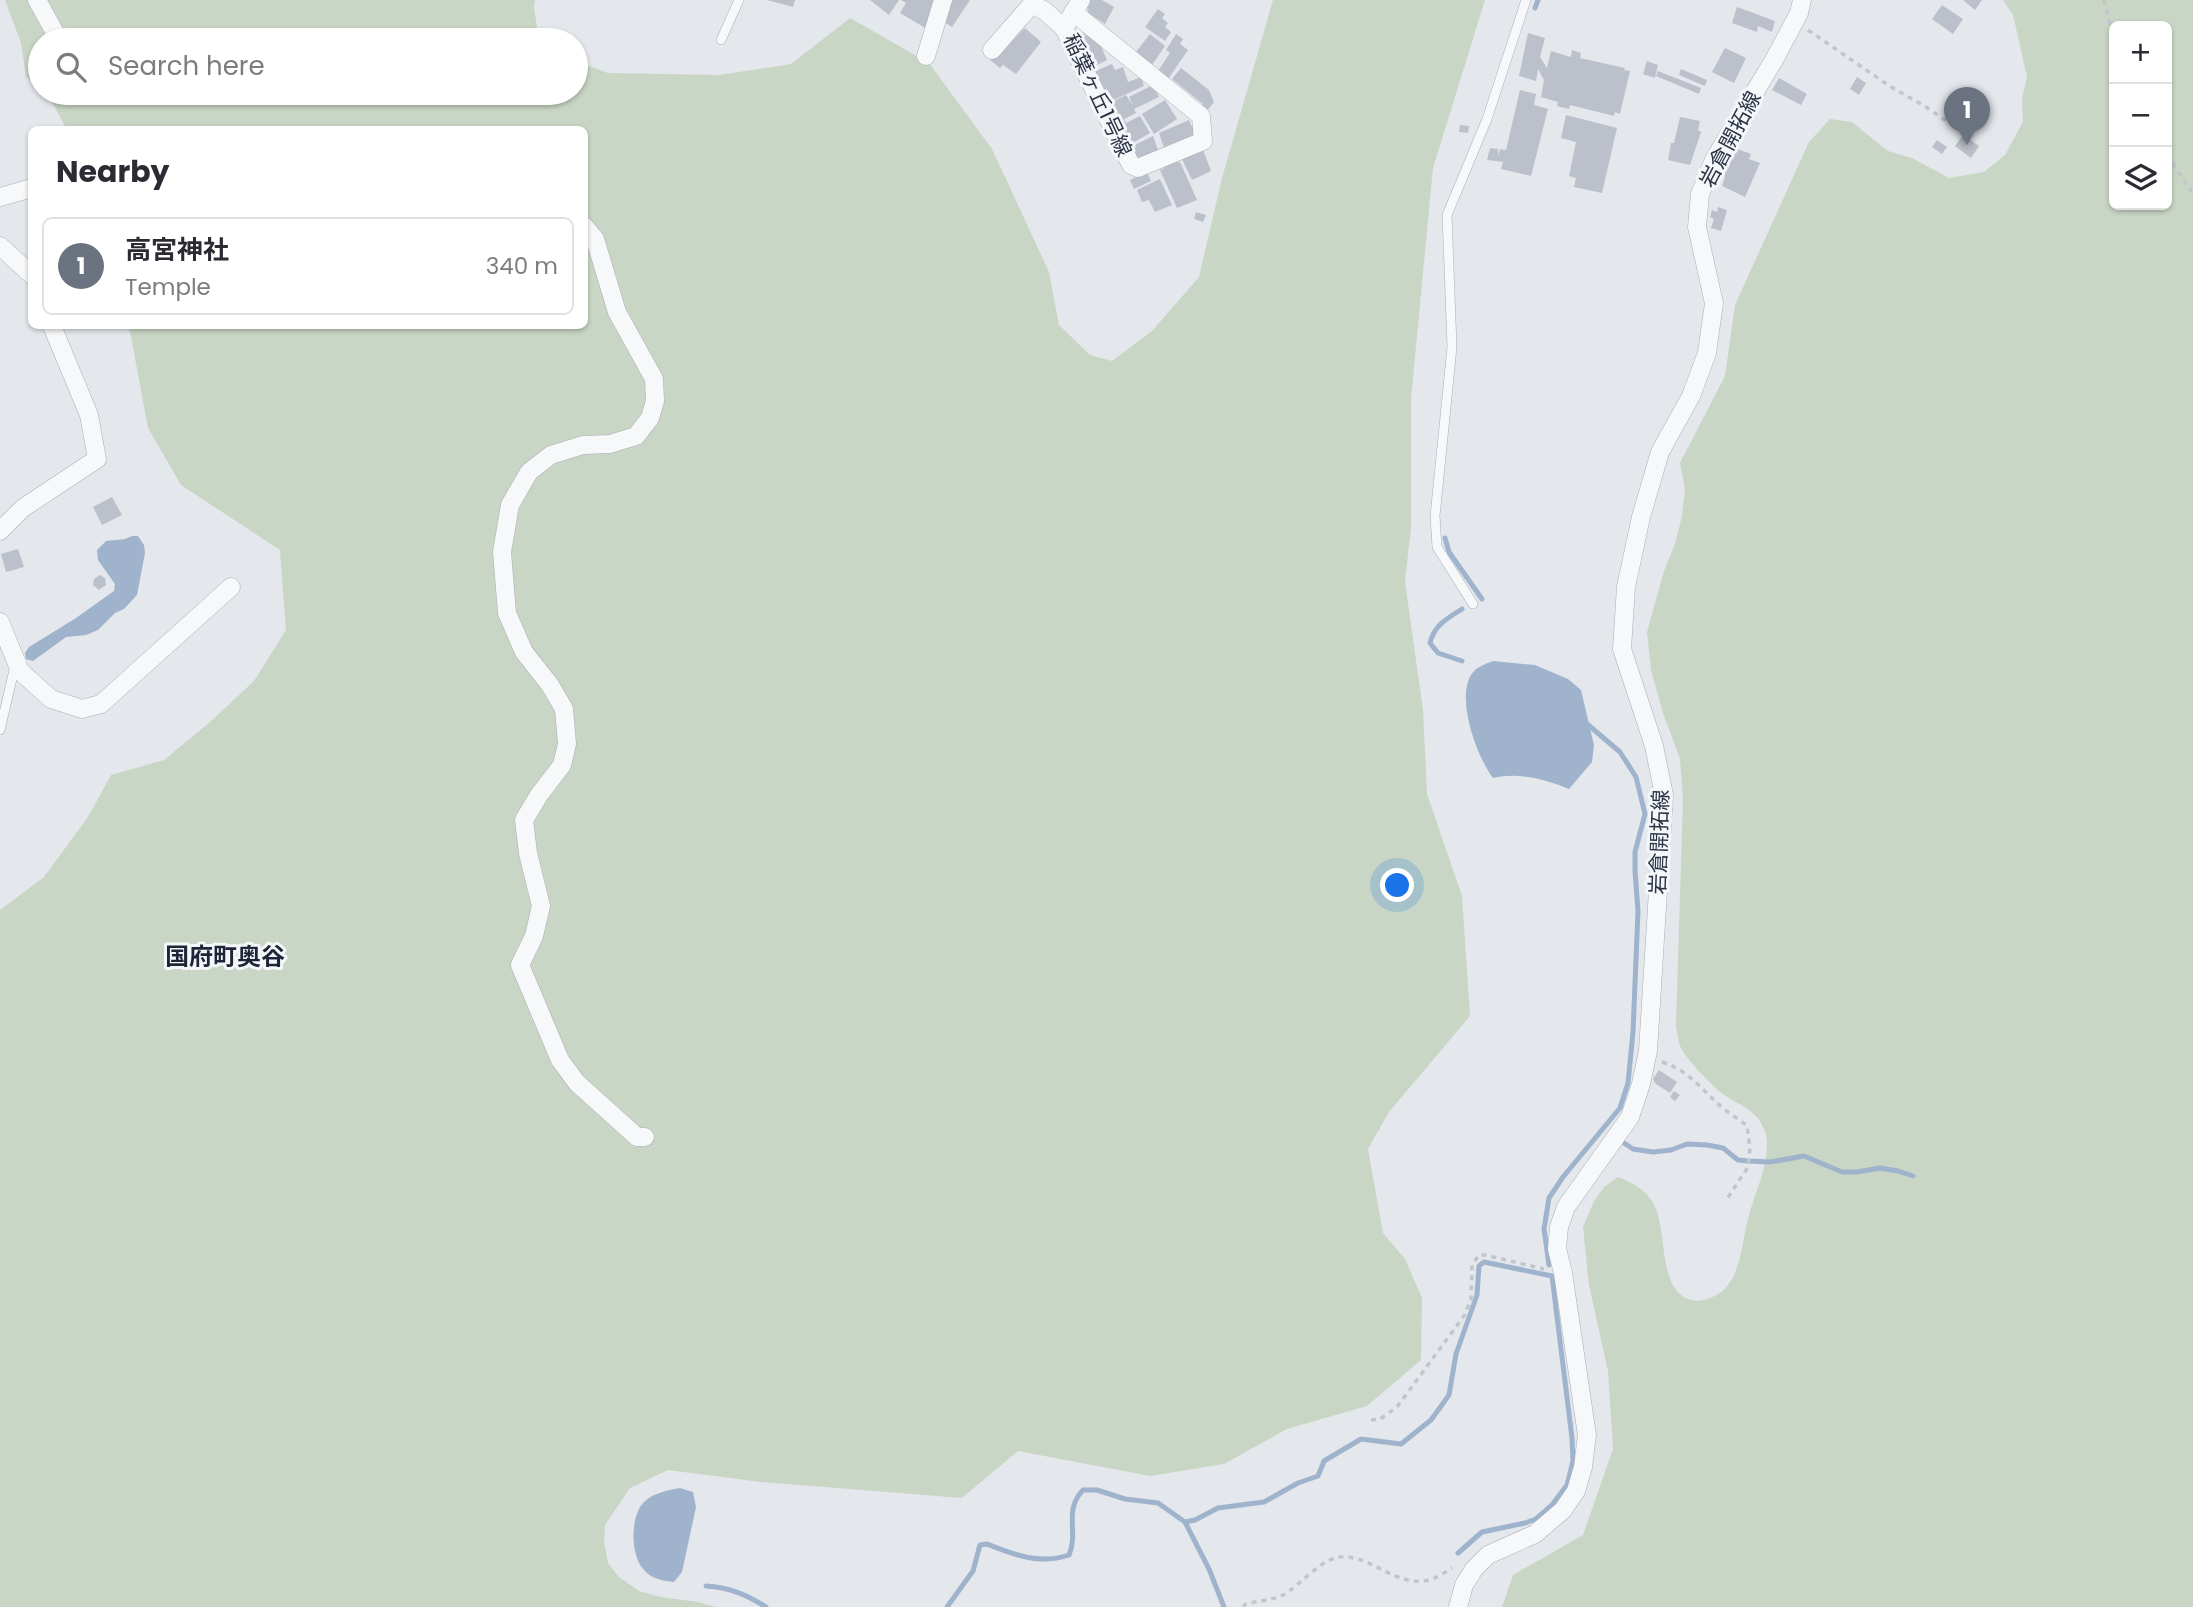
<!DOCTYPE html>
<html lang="en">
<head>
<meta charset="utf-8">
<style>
	body { margin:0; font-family:Poppins,"Noto Sans JP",sans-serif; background:#f7f7f7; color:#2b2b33 }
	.controls { position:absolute; right:21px; top:21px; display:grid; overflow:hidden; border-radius:10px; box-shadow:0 2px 5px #0004 }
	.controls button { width:63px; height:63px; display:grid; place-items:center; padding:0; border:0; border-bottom:2px solid #e1e1e2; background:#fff; color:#2b2b33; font:35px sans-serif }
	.you { position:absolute; left:1398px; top:886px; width:24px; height:24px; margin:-18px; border:5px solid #fff; border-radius:50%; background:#1a73e8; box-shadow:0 0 0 10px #1a73e833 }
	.badge { display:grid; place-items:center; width:46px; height:46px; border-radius:50%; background:#d93025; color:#fff; font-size:23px; font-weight:700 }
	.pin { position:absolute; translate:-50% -58px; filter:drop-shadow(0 2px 4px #0008) }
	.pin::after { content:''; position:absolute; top:37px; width:24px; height:21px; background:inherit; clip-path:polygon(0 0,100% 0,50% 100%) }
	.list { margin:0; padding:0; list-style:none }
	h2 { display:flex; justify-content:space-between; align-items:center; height:91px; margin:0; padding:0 28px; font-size:30px }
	h2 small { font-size:23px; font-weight:400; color:#7c7c81 }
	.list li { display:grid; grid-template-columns:46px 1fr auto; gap:21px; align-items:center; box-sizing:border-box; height:98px; margin:0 14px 14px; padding:0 14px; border:2px solid #e1e1e2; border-radius:10px }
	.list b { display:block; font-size:26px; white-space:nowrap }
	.list p { margin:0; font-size:23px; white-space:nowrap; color:#7c7c81 }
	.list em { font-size:23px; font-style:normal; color:#7c7c81 }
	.icon { flex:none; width:38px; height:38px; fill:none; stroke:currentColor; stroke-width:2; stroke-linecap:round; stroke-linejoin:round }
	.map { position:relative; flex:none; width:2193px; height:1607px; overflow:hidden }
	.search { position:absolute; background:#fff; box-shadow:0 2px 5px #0004; left:28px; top:28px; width:560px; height:77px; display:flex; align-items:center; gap:18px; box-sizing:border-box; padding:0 24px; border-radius:38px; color:#7c7c81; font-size:26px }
	.panel { position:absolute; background:#fff; box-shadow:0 2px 5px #0004; left:28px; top:126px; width:560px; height:203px; border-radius:10px }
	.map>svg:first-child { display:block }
	.green { fill:#c9d6c5; fill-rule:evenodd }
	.water { fill:#9fb4cc }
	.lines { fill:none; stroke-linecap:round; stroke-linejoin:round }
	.stream { stroke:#9fb4cc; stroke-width:5 }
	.building { fill:#bbc0ca }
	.service-casing { stroke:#a9aeb7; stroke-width:10 }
	.minor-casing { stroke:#a9aeb7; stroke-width:19 }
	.path { stroke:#c2c5cb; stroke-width:3.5; stroke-dasharray:5 5; stroke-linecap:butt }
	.service { stroke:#f7f8fa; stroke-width:9 }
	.minor { stroke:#f7f8fa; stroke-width:18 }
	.labels { text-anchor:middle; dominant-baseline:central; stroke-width:6; stroke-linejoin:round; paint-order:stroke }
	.street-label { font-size:21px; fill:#2b3445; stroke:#f4f6f9 }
	.quarter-label { font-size:24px; font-weight:bold; fill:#1d2536; stroke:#f4f6f9 }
</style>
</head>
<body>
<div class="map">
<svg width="2193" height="1607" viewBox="0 0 2193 1607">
	<rect width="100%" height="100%" fill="#e4e7ec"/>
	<!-- green -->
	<g class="green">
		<path d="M5,0H535L534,7L539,40H40V91L26,76L21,43Z"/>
		<path d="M1273,0H1485L1433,168L1411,399V527L1405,582L1423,710L1427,794L1462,896L1470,1016L1389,1112L1368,1149L1383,1233L1405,1259L1422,1298L1421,1360L1367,1406L1287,1429L1224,1464L1150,1476L1018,1451L962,1498L761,1482L668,1470L630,1488L605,1525L604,1542L608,1563L619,1577L639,1591L661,1597L698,1602L717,1607H0V910L44,877L88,817L111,775L164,760L209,723L254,681L286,630L280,550L181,485L148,428L129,326H584V130L66,129L54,105L42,93H576V61L608,73L719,75L791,64L850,18L929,63L992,149L1049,272L1059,325L1090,355L1112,361L1152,331L1199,277L1222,178Z"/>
		<path d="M2003,0H2193V1607H1502L1513,1575L1583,1535L1613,1449L1608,1371L1589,1285L1583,1227L1594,1201L1604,1187L1618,1177C1630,1182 1640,1186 1649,1197C1671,1222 1654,1290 1691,1300C1704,1303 1721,1295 1728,1285C1742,1266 1742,1241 1748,1219C1754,1194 1768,1168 1767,1142C1767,1137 1765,1131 1763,1127C1756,1109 1736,1104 1723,1094C1711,1085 1686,1059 1680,1046C1678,1040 1677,1032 1676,1025L1683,798L1680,759L1663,713L1651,670L1647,632L1664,571L1675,544L1682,516L1685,489L1680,463L1725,376L1735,305L1809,142L1830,119L1852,122L1888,151L1912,158L1949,178L1984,172L2005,155L2023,122L2022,99L2027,77L2013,15ZM2167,26V205H2114V26Z"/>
	</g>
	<!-- water -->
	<g class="water">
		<path d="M132,536H138L144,545L145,553L137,595L124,609L115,613L98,630L86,635L66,637L33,661L26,659L25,653L29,647L76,618L114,591L115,584L98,560L97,550L106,541L125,539Z"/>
		<path d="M1493,661L1535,665L1568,679L1581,690L1594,745L1592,762L1569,789C1546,779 1518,772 1493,778C1477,757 1456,700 1471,675C1476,667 1485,664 1493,661Z"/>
		<path d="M680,1488L693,1492L696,1507L682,1572L674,1582C664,1581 651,1579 644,1570C630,1555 630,1516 644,1502C653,1493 668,1490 680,1488Z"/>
	</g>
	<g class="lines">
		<!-- stream -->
		<g class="stream">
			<path d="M1535,8L1538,0"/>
			<path d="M1445,538L1449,552L1482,599"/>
			<path d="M1462,609C1448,618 1434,625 1430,643L1438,653L1462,661"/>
			<path d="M1624,1143L1633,1149L1653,1152L1671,1150L1687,1144L1707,1145L1723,1148L1738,1160L1748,1161L1770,1162L1804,1156L1842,1172H1857L1880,1168L1898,1171L1913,1176"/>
			<path d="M1549,1265L1544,1229L1549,1198L1563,1177L1620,1108L1628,1083L1633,1032L1638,911L1635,871V852L1645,814L1636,777L1620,752L1586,723"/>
			<path d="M1185,1522L1195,1520L1218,1508L1264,1502L1298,1483L1318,1476L1324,1461L1361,1439L1401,1444L1431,1420L1449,1395L1456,1354L1477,1295L1479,1266L1484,1262L1552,1276L1572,1438L1573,1461L1567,1485L1552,1505L1536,1519L1525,1523L1482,1532L1458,1553"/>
			<path d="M706,1586C729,1587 747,1595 766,1607"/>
			<path d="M947,1607L973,1571L980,1545L987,1544C1015,1555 1039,1565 1069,1555C1079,1531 1063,1511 1083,1490H1097L1125,1499L1158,1503L1185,1522L1209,1569L1224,1607"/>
		</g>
	</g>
	<!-- building -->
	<g class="building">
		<path d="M767,0H795L793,7Z"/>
		<path d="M870,0H899L889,15Z"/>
		<path d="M901,0H940L927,29L900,13L906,3Z"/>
		<path d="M950,0H970L952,27L940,19Z"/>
		<path d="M1089,0H1102L1114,7L1105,24L1087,12L1089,9L1085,7Z"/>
		<path d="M1963,0H1982L1975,10Z"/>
		<path d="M1942,5L1963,19L1953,34L1932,19Z"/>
		<path d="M1737,7L1775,21L1772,32L1758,26L1757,32L1732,23Z"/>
		<path d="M1158,9L1165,14L1162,18L1168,23L1165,27L1171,32L1165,41L1145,27Z"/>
		<path d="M1025,28L1041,42L1016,74L1003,65L1000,68L990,60L1009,40L1011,42Z"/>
		<path d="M1076,29L1100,44L1107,60L1089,69L1071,30Z"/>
		<path d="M1528,33L1545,38L1540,57L1547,68L1551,51L1571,57L1572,50L1581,53L1580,58L1625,68L1624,70L1630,71L1620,114L1615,112L1614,116L1570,105L1569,109L1557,106L1558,102L1541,97L1544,80L1538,69L1536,81L1519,76Z"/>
		<path d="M1150,34L1165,46L1152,65L1136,52Z"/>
		<path d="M1176,34L1183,39L1180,44L1188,50L1166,82L1156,74L1170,53L1166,50Z"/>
		<path d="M1725,48L1746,58L1734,83L1712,72Z"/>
		<path d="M1647,61L1658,65L1655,78L1643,74Z"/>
		<path d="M1112,64L1115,70L1123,67L1128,82L1141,77L1144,86L1113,100L1109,92L1104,95L1093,72Z"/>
		<path d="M1181,68L1209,90L1214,102L1206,112L1200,107L1203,104L1172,79Z"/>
		<path d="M1681,69L1707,80L1705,86L1679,75Z"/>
		<path d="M1658,71L1701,88L1699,94L1656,76Z"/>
		<path d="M1857,77L1866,83L1859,95L1850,89Z"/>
		<path d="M1779,78L1807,94L1801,105L1772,90Z"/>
		<path d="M1153,85L1159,97L1134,109L1136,113L1124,119L1126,123L1140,116L1150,133L1131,144L1107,104L1126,95L1133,106L1129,97Z"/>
		<path d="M1520,90L1536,94L1534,105L1548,109L1531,176L1501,169L1503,162L1487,160L1490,148L1498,149V156L1500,149L1506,150Z"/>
		<path d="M1165,100L1177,119L1154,134L1142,114Z"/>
		<path d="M1566,115L1617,128L1602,193L1574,187L1576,178L1569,176L1576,142L1561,138Z"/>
		<path d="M1680,117L1700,121L1698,130L1701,132L1690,165L1668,160L1671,143H1674Z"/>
		<path d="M1189,120L1196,135L1164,148L1159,133Z"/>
		<path d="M1460,125L1469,126L1468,133L1459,132Z"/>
		<path d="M1963,135L1979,146L1971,158L1955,146Z"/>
		<path d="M1153,136L1158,150L1138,159L1131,147Z"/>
		<path d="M1937,140L1947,147L1942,154L1932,147Z"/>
		<path d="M1202,147L1211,171L1192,180L1182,159Z"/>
		<path d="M1735,148L1751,154L1749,159L1760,163L1745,197L1722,186L1725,177L1721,176Z"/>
		<path d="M1176,159L1178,163L1180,162L1197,200L1177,208L1160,170L1171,165L1164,168L1163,165Z"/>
		<path d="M1147,172L1151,181L1134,189L1130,180Z"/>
		<path d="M1160,179L1172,205L1155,212L1149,200L1142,202L1137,190Z"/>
		<path d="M1718,207L1727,210L1721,231L1711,228L1714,219L1710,217L1712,210L1717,212Z"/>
		<path d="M1196,212L1206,215L1203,222L1194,219Z"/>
		<path d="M112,497L122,515L102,525L93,507Z"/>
		<path d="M18,549L24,567L6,572L1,554Z"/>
		<path d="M100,575L105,578L106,585L99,590L93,585L94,579Z"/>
		<path d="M1659,1070L1677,1082L1670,1093L1656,1084L1653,1079Z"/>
		<path d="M1674,1091L1680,1095L1675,1101L1670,1097Z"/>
	</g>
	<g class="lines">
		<!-- service casing -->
		<g class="service-casing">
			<g id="service">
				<path d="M721,40L739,0"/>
				<path d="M1473,604L1437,547L1435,516L1452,347L1447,215L1487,119L1526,0"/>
				<path d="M0,730L15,666"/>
			</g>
		</g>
		<!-- minor casing -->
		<g class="minor-casing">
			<g id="minor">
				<path d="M37,0L59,40"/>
				<path d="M1073,12L1201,116L1203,141L1138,168L1131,165L1064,28L1081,0"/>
				<path d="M992,50L1032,4L1045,11L1064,28"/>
				<path d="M926,56L943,0"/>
				<path d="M0,197L32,188"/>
				<path d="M584,226L595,239L617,312L654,379L655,401L650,418L636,436L610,444L583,445L551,455L529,472L510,505L502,552L507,613L524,652L550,685L564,709L567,744L562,765L539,795L524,820L528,853L541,906L534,936L520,965L560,1060L577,1083L637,1137H645"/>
				<path d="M0,246L32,275"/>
				<path d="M0,531L23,508L97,459L89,415L52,326"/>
				<path d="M0,622L20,671L51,699L82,709L101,704L231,587"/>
				<path d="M1458,1607L1464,1585L1474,1569L1488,1555L1535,1534L1563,1510L1576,1491L1583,1467L1587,1435L1563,1273L1557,1249L1559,1227L1566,1207L1630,1117L1641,1084L1648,1051L1664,795L1654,746L1622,649L1626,587L1641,517L1660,452L1691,396L1707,353L1714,303L1697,227L1700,194L1714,160L1774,60L1799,13L1802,0"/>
			</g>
		</g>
		<!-- path -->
		<g class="path">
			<path d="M2104,0L2114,41"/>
			<path d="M1808,30L1891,87L1923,105L1948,122"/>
			<path d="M2167,155L2193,194"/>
			<path d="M1662,1062C1692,1072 1702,1091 1724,1109C1732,1115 1740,1120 1747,1126L1750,1148L1748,1167L1725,1202"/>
			<path d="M1371,1420L1380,1419L1397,1407L1464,1316L1471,1299L1472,1265L1479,1255H1485L1544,1269"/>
			<path d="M1243,1607L1246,1604C1258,1601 1272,1600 1283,1595C1301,1585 1321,1558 1341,1557C1372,1555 1396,1588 1429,1580C1437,1578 1445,1572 1452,1568"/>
		</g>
		<!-- service -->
		<use href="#service" class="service"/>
		<!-- minor -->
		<use href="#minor" class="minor"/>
	</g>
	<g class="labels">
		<!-- street labels -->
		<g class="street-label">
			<text transform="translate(1098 95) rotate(65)">稲葉ヶ丘1号線</text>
			<text transform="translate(1730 139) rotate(-62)">岩倉開拓線</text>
			<text transform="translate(1659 842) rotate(-88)">岩倉開拓線</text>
		</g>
		<!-- quarter labels -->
		<g class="quarter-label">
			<text x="225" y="956">国府町奥谷</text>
		</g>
	</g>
</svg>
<div class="controls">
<button>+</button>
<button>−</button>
<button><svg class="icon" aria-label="layers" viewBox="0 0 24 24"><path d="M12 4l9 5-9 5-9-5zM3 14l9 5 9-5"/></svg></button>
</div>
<div class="you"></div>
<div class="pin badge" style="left:1967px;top:145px;background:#6b7280">1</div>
<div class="search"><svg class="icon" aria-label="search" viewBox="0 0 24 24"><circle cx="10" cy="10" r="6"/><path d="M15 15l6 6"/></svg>Search here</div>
<section class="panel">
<h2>Nearby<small></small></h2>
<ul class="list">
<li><span class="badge" style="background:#6b7280">1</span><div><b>高宮神社</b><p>Temple</p></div><em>340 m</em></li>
</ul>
</section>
</div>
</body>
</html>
